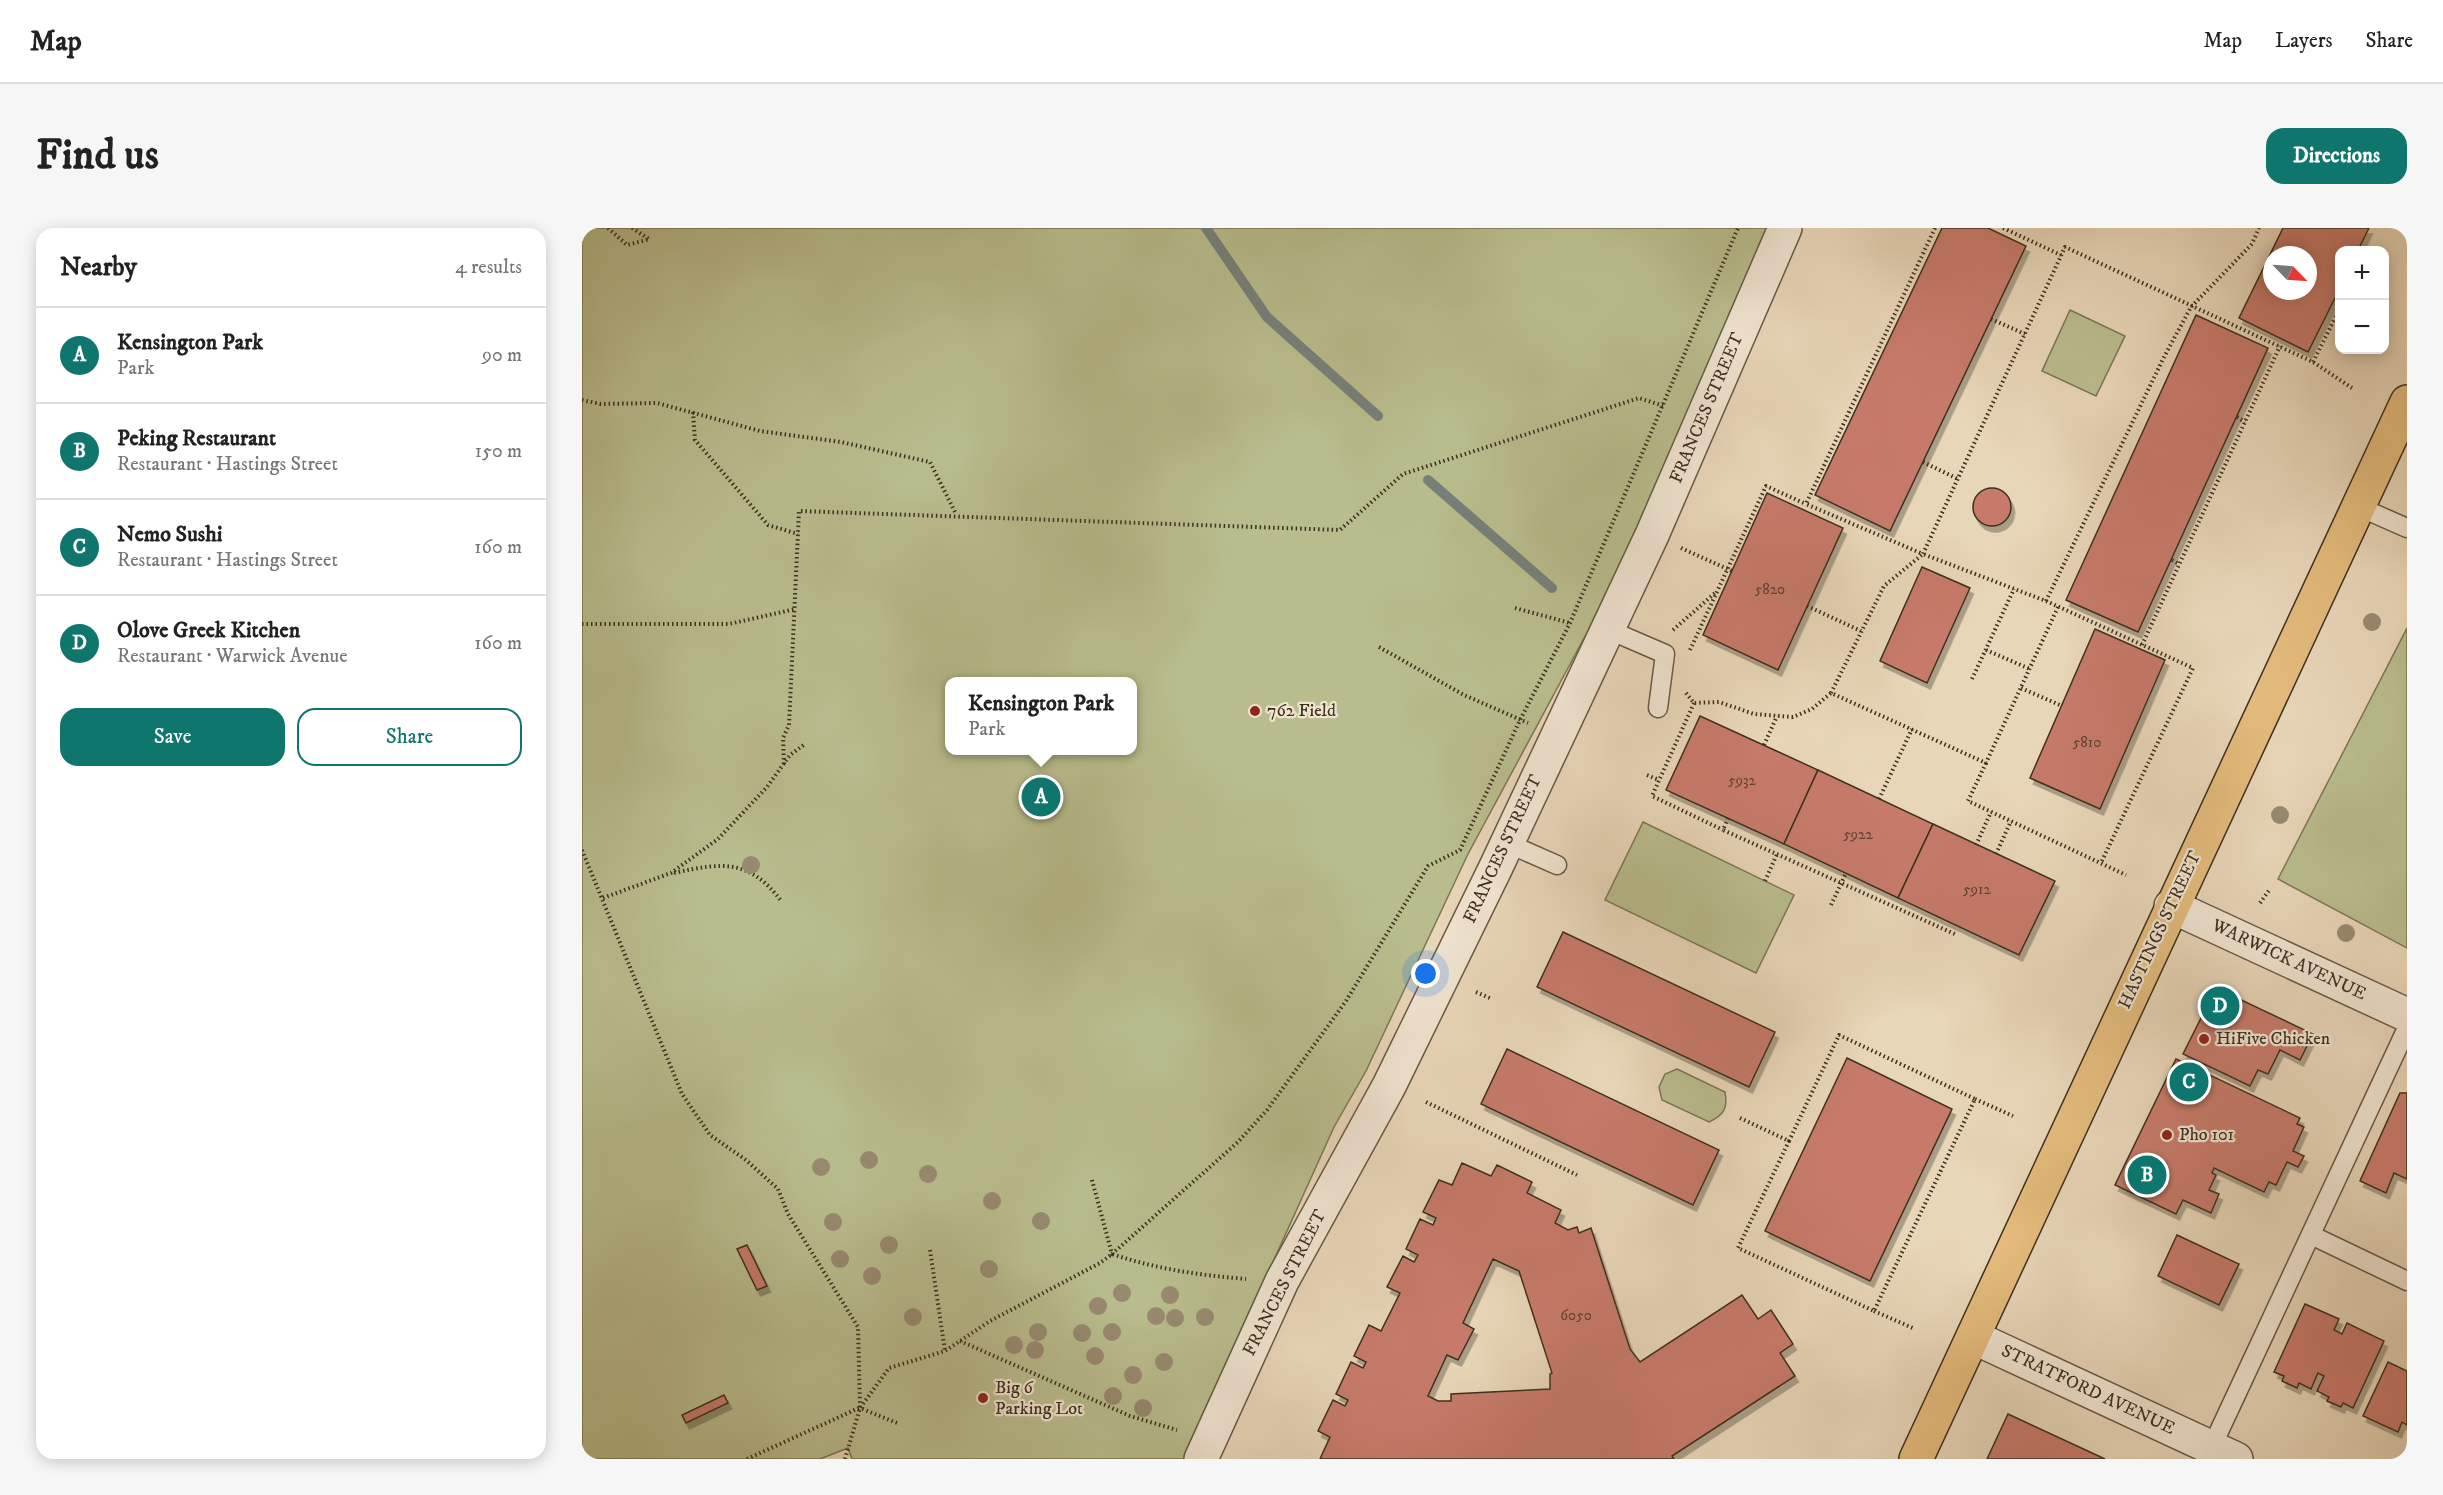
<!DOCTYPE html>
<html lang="en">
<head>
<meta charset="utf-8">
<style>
	body { margin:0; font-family:"IM FELL DW Pica",serif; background:#f6f6f6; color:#222 }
	.controls { position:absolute; right:18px; top:18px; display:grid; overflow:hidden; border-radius:12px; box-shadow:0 3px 15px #0003 }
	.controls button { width:54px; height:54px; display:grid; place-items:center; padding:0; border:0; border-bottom:2px solid #e0e0e0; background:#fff; color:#222; font:30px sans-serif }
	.compass { position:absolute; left:1681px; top:18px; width:54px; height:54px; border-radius:50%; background:#fff; box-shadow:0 3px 15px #0003; rotate:115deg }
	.you { position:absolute; left:844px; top:746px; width:21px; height:21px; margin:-15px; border:4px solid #fff; border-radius:50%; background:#1a73e8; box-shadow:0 0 0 9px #1a73e833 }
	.badge { display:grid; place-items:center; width:39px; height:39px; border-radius:50%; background:#0f766e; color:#fff; font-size:20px; font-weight:700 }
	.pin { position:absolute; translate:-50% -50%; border:3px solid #fff; box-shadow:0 2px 6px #0006 }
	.popup { position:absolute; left:363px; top:449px; width:192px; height:78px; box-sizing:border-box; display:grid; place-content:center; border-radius:12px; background:#fff; filter:drop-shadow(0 2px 4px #0005); font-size:20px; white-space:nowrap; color:#767676 }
	.popup b { font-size:22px; color:#222 }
	.popup::after { content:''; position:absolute; left:50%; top:100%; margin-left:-12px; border:12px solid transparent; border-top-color:#fff }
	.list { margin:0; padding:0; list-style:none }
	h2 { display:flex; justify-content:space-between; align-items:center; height:78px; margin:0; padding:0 24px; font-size:26px }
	h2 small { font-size:20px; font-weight:400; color:#767676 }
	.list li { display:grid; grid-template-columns:39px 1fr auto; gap:18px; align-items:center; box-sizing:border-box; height:96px; padding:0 24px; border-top:2px solid #e0e0e0 }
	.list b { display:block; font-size:22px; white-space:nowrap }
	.list p { margin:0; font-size:20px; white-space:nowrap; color:#767676 }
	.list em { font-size:20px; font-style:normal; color:#767676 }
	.actions { display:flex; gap:12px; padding:18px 24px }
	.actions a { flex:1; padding:14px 0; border:2px solid #0f766e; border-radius:18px; text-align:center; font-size:21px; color:#0f766e }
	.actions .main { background:#0f766e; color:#fff }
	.map { position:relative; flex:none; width:1825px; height:1231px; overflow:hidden; border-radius:18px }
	header { display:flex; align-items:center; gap:36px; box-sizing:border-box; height:84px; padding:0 30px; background:#fff; border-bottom:2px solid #e0e0e0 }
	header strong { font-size:28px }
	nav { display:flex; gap:33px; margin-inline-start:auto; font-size:21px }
	.intro { display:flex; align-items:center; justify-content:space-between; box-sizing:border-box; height:144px; padding:0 36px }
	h1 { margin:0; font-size:42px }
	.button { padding:15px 27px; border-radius:18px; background:#0f766e; color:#fff; font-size:21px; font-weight:700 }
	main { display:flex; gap:36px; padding:0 36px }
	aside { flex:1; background:#fff; border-radius:18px; box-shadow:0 3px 15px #0003 }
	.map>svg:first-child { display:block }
	.green { fill:#b9bd8d; stroke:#7c7656; stroke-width:1.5; fill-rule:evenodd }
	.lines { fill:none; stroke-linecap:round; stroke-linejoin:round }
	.stream { stroke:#77807c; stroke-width:10 }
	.building { fill:#c77a6b; stroke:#3e301f; stroke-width:1.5; fill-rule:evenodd; filter:url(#shadow) }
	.lane-casing { stroke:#685a45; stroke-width:21 }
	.street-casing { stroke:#685a45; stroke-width:36 }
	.primary-casing { stroke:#3e301f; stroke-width:36 }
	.path { stroke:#3e301f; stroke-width:4; stroke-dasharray:1.5 3; stroke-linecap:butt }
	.lane { stroke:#f0e4d1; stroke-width:18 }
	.street { stroke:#f0e4d1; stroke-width:33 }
	.primary { stroke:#e4bb7c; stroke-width:33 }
	.tree { fill:#988a70 }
	.poi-dot { fill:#8f2418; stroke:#f0e4d1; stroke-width:2 }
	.labels { text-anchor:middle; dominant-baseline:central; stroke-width:4.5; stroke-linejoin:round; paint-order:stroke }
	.number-label { font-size:15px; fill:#604232 }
	.street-label { font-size:18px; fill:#3e301f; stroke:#f0e4d1 }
	.poi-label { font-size:18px; fill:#3e301f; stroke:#f0e4d1; text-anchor:start }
</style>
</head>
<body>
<header>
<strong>Map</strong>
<nav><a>Map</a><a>Layers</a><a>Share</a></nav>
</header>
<div class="intro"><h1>Find us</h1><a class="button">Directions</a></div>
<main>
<aside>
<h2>Nearby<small>4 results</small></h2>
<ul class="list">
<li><span class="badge">A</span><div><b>Kensington Park</b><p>Park</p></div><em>90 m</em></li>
<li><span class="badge">B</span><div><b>Peking Restaurant</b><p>Restaurant · Hastings Street</p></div><em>150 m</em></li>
<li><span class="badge">C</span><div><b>Nemo Sushi</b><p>Restaurant · Hastings Street</p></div><em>160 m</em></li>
<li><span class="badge">D</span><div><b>Olove Greek Kitchen</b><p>Restaurant · Warwick Avenue</p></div><em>160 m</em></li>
</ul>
<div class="actions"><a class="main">Save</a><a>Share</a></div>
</aside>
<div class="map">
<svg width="1825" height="1231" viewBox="0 0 1825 1231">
	<defs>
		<filter id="shadow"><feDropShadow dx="3.5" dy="6" stdDeviation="0" flood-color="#0004"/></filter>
	</defs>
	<rect width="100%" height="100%" fill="#e8d6b8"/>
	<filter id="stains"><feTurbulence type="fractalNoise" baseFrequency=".00333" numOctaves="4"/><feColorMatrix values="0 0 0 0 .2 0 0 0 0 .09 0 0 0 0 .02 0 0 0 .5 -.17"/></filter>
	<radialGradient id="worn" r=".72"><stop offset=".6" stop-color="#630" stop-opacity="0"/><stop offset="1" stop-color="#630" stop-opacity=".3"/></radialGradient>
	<!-- green -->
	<g class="green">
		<path d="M0,0H1188L1108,188L1007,401L886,626L784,843L752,899L602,1231H270L266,1220L238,1231H0ZM368,454H550V522H368Z"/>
		<path d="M1488,82L1543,108L1514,168L1460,143Z"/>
		<path d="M1825,400V720L1696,651Z"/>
		<path d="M1061,594L1212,667L1174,745L1023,672Z"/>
		<path d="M1095,841L1143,864C1146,880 1142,887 1127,894L1080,872L1077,859L1083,846Z"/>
	</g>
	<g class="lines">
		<!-- stream -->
		<g class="stream">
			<path d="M624,0L685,89L796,188"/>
			<path d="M846,252L970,360"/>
		</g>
	</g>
	<!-- building -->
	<g class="building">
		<path d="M1360,0H1406L1444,18L1308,303L1233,267Z"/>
		<path d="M1701,0H1787L1776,22H1758V60L1726,124L1657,90ZM1690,27H1726V63H1690Z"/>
		<path d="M1614,87L1686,120L1556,404L1484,372Z"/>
		<circle cx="1410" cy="279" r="19"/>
		<path d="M1185,265L1261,300L1196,442L1121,407Z"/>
		<path d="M1340,339L1388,360L1345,455L1298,433Z"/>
		<path d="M1513,401L1583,432L1518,581L1448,550Z"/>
		<path d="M1118,488L1236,542L1202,616L1084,562Z"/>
		<path d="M1236,542L1351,596L1316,670L1202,616Z"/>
		<path d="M1351,596L1473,653L1437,727L1316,670Z"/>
		<path d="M981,704L1193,804L1167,859L955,759Z"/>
		<path d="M1634,760L1731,806L1718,832L1698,822L1686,846L1676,842L1668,858L1601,826Z"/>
		<path d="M925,821L1137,922L1111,977L899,876Z"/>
		<path d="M1265,830L1370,881L1288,1053L1183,1003Z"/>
		<path d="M1594,831L1718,890L1715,896L1722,899L1711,923L1722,928L1716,939L1705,934L1694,957L1687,954L1682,964L1632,940L1630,945L1634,947L1627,962L1637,966L1629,985L1601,972L1594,986L1533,957Z"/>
		<path d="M1818,865H1825V951L1812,945L1804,965L1778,953Z"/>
		<path d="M880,935L909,948L915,937L950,954L945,965L979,982L973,995L986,1002L995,999L997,1005L1009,1000L1048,1121L1058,1134L1160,1067L1176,1091L1189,1082L1211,1116L1198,1125L1213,1148L1090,1228L1092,1231H738L748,1209L736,1203L751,1172L763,1178L766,1172L754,1166L769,1134L781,1140L784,1134L772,1128L787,1097L799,1103L818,1065L805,1059L821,1028L832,1034L836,1027L824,1021L838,991L851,997L854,990L841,984L857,952L870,957ZM911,1031L937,1043L970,1145L968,1146V1161L869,1166V1173H856L846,1168L865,1127L876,1132L892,1101L881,1095Z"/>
		<path d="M1595,1007L1657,1036L1637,1077L1576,1048Z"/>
		<path d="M165,1017L185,1058L175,1062L155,1021Z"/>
		<path d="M1723,1076L1757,1091L1752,1102L1760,1106L1765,1095L1802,1113L1771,1180L1761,1175L1759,1179L1745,1173L1747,1169L1735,1163L1742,1148L1736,1145L1729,1161L1717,1155L1715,1160L1700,1153L1702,1148L1692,1144Z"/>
		<path d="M1806,1134L1825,1143V1197L1820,1194L1816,1204L1781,1188Z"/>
		<path d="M142,1167L146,1175L104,1195L100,1187Z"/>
		<path d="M1426,1186L1523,1231H1405Z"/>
	</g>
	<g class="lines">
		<!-- lane casing -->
		<g class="lane-casing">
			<g id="lane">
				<path d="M1775,278L1825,300"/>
				<path d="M1025,401L1083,426L1076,480"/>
				<path d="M925,615L975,637"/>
				<path d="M1729,1007L1825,1053"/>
				<path d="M1626,1227L1825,800"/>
			</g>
		</g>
		<!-- street casing -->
		<g class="street-casing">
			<g id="street">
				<path d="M1589,678L1825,787"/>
				<path d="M1391,1109L1654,1231"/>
				<path d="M619,1231L700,1053L807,858L914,639L1070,307L1203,0"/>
			</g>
		</g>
		<!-- primary casing -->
		<g class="primary-casing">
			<path id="primary" d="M1334,1231L1825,174"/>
		</g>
		<!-- path -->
		<g class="path">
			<path d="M26,0L45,17L68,11"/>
			<path d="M50,0L67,11"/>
			<path d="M1353,0L1224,276L1341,326L1483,19L1731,134L1770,160"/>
			<path d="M1421,0L1479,27"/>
			<path d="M1409,91L1443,106"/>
			<path d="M1731,134L1758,80"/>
			<path d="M0,172L19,176L75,175L178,203L259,214L348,234L374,286"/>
			<path d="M111,184L113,212L186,297L216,306"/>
			<path d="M1655,189L1663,194"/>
			<path d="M1341,234L1376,251"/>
			<path d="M1099,320L1150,343"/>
			<path d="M1590,332L1597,336"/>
			<path d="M1464,373L1582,129L1609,79L1670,16L1677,0"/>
			<path d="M1225,378L1279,403"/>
			<path d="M1476,379L1404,535L1249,465L1302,358L1341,326L1464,373L1611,440L1519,635"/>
			<path d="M933,380L988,395"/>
			<path d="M0,396H147L213,381"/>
			<path d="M1091,402L1133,365"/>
			<path d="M1560,417L1698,118"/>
			<path d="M797,419L882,467L946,495"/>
			<path d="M1108,422L1184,258L1224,276"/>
			<path d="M1404,422L1448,441"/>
			<path d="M1390,451L1432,361"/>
			<path d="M1439,460L1480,478"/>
			<path d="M1104,465L1112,475L1137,474L1172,486L1211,489L1230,481L1249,465"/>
			<path d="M1112,475L1070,568L1141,602"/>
			<path d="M1182,517L1195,488"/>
			<path d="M1404,535L1386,573L1544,647"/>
			<path d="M202,536L201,510L207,497L217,283L758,302L821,246L1057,170L1082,178"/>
			<path d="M1065,547L1077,552"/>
			<path d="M1297,571L1330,501"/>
			<path d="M1146,590L1141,602L1375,707"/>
			<path d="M1394,617L1409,584"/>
			<path d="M0,622L100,866L128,907L164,932L196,961L206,986L276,1099L278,1180L263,1231"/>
			<path d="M1414,626L1429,593"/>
			<path d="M92,645C141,634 168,631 200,674"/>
			<path d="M1183,653L1195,626"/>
			<path d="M21,670L89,645L136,611L185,559L208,527L223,516"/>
			<path d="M1678,675L1688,661"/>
			<path d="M1249,677L1264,645"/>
			<path d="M894,764L910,771"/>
			<path d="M1393,871L1431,888"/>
			<path d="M844,874L995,947"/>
			<path d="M1158,890L1207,913L1257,807L1393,871L1292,1083L1156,1020L1207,913"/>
			<path d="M510,952L530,1026L656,914L685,882L764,773L846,638L878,622L938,492L988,395L1156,0"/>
			<path d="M348,1022L363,1123"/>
			<path d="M1292,1083L1333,1101"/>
			<path d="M378,1113L548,1188L595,1202"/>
			<path d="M315,1195L278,1180L307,1140L363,1123L408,1093L518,1035L530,1026C574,1041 617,1047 664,1051"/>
			<path d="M165,1231L277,1180"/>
		</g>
		<!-- lane -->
		<use href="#lane" class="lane"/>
		<!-- street -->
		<use href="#street" class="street"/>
		<!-- primary -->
		<use href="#primary" class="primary"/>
	</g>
	<!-- trees -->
	<g class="tree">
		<circle cx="1790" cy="394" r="9"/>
		<circle cx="1698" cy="587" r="9"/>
		<circle cx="169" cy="637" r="9"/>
		<circle cx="1764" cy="705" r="9"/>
		<circle cx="287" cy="932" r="9"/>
		<circle cx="239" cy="939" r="9"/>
		<circle cx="346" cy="946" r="9"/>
		<circle cx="410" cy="973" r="9"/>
		<circle cx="459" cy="993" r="9"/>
		<circle cx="251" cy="994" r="9"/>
		<circle cx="307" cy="1017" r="9"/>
		<circle cx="258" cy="1031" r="9"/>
		<circle cx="407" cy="1041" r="9"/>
		<circle cx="290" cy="1048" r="9"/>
		<circle cx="540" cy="1065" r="9"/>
		<circle cx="588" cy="1067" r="9"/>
		<circle cx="516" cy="1078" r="9"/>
		<circle cx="574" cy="1088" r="9"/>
		<circle cx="331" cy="1089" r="9"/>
		<circle cx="623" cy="1089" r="9"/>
		<circle cx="593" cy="1090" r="9"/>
		<circle cx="456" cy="1104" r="9"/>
		<circle cx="530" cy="1104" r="9"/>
		<circle cx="500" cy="1105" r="9"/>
		<circle cx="432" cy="1117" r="9"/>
		<circle cx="453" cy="1122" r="9"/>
		<circle cx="513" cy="1128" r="9"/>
		<circle cx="582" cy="1134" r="9"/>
		<circle cx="551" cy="1147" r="9"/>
		<circle cx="531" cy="1168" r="9"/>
		<circle cx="561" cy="1180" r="9"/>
	</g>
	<!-- markers -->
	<g class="poi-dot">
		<circle cx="673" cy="483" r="6"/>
		<circle cx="1622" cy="811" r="6"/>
		<circle cx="1585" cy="907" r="6"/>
		<circle cx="401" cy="1170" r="6"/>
	</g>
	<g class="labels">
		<!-- number labels -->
		<g class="number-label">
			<text x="1188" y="361">5820</text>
			<text x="1505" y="514">5810</text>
			<text x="1160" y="552">5932</text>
			<text x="1276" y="606">5922</text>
			<text x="1395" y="661">5912</text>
			<text x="994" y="1087">6050</text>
		</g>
		<!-- street labels -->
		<g class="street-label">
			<text transform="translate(1125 180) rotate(-67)">FRANCES STREET</text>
			<text transform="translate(921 621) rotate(-65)">FRANCES STREET</text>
			<text transform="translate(1578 702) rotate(-65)">HASTINGS STREET</text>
			<text transform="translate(1707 732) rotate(25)">WARWICK AVENUE</text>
			<text transform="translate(703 1055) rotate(-63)">FRANCES STREET</text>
			<text transform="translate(1506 1162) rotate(25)">STRATFORD AVENUE</text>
		</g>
		<!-- poi labels -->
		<g class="poi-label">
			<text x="685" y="483">762 Field</text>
			<text x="1634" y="811">HiFive Chicken</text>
			<text x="1597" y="907">Pho 101</text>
			<text x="413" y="1160">Big 6<tspan x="413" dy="21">Parking Lot</tspan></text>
		</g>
	</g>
	<rect width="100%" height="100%" filter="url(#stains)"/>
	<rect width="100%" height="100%" fill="url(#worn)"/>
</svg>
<div class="controls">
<button>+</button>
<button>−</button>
</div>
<svg class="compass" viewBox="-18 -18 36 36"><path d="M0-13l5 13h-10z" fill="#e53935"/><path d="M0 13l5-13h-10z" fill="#767676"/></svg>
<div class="you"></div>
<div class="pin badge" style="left:459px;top:569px">A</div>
<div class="popup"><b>Kensington Park</b>Park</div>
<div class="pin badge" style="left:1565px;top:947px">B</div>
<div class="pin badge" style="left:1607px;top:854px">C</div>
<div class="pin badge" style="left:1638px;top:778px">D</div>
</div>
</main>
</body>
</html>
